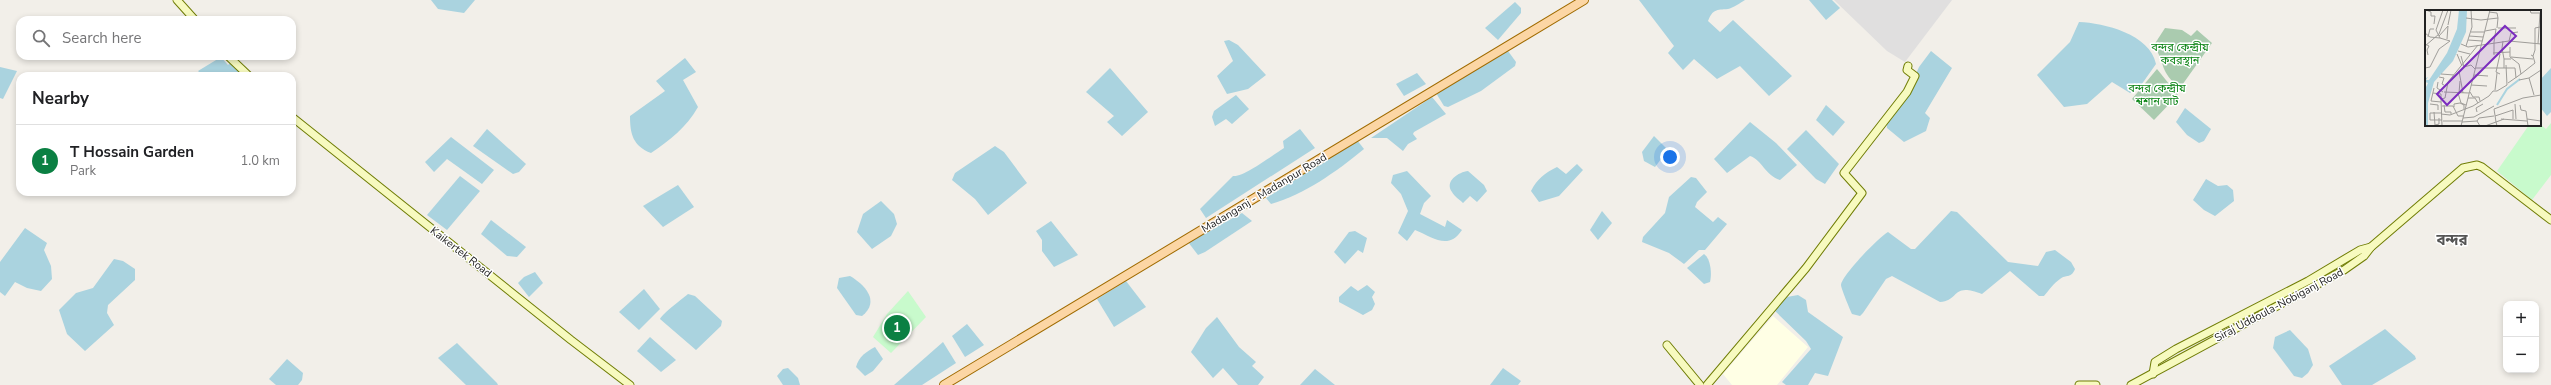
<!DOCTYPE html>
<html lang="en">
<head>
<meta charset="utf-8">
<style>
	body { margin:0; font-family:"Nunito Sans","Noto Sans Bengali",sans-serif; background:#f2f2f2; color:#202124 }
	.controls { position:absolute; right:12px; bottom:12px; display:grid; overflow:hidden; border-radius:8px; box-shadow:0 2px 6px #0003 }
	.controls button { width:36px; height:36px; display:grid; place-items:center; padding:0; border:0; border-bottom:1px solid #e0e0e0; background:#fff; color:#202124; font:20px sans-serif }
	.you { position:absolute; left:1670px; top:157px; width:14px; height:14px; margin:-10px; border:3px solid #fff; border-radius:50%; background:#1a73e8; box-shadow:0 0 0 6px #1a73e833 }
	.badge { display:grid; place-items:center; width:26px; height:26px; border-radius:50%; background:#0b8043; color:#fff; font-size:13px; font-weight:700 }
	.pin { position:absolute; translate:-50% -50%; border:2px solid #fff; box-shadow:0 1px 4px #0006 }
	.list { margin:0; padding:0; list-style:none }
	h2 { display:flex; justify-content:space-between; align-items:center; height:52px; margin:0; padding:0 16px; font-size:17px }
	h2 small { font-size:13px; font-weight:400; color:#757577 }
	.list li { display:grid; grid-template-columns:26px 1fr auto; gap:12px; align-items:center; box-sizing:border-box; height:72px; padding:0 16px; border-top:1px solid #e0e0e0 }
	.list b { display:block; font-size:15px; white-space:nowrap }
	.list p { margin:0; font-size:13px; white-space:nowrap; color:#757577 }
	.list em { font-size:13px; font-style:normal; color:#757577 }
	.icon { flex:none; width:22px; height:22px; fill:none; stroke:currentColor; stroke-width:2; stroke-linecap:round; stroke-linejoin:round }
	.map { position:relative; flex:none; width:2551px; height:385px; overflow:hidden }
	.search { position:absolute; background:#fff; box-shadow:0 2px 6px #0003; left:16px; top:16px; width:280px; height:44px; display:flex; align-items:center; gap:10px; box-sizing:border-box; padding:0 14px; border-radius:12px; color:#757577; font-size:15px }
	.panel { position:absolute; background:#fff; box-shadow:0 2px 6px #0003; left:16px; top:72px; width:280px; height:124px; border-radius:12px }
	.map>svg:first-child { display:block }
	.residential { fill:#e0dfdf }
	.education { fill:#ffffe5 }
	.cemetery { fill:#aacbaf }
	.park { fill:#c8facc }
	.water { fill:#aad3df }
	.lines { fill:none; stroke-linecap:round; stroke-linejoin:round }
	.secondary-casing { stroke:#707d05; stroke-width:9 }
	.primary-casing { stroke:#a06b00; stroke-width:10 }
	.secondary { stroke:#f7fabf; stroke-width:7 }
	.primary { stroke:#fcd6a4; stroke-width:8 }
	.labels { text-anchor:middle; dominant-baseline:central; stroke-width:3; stroke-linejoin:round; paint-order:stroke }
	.park-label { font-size:11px; fill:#0c8416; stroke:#fff }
	.street-label { font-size:11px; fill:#222; stroke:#fff }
	.district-label { font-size:15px; font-weight:bold; fill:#555; stroke:#fff }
	.inset-river { fill:none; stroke:#aad3df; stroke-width:2 }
	.inset-road { fill:none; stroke:#9f9d99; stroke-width:1 }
	.view { fill:#7b2cbf; fill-opacity:0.15; stroke:#7b2cbf; stroke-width:2 }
	.inset-edge { fill:none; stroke:#222; stroke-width:2 }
</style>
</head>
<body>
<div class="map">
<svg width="2551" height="385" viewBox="0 0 2551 385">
	<rect width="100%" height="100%" fill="#f2efe9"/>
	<!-- residential -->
	<path class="residential" d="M1834,0H1952L1905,62L1887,51Z"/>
	<!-- education -->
	<path class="education" d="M1773,316L1808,347L1777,385H1732L1723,374Z"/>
	<!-- cemetery -->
	<g class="cemetery">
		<path d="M2165,28L2182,30L2191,36L2197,30L2212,43L2180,88C2159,71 2166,65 2154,45Z"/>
		<path d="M2157,69L2178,95L2154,120L2132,99Z"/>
	</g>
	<!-- park -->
	<g class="park">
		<path d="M2551,123V175L2532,200L2497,171L2529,125L2540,124L2546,129Z"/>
		<path d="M908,291L926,317L891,353L873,337L887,314Z"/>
	</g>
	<!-- water -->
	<g class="water">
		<path d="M431,0H475L464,13L438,9Z"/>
		<path d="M1639,0H1745C1740,3 1733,8 1728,9C1716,10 1713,9 1708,21L1720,32L1733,20L1792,76L1769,96L1740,66L1717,79L1694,59L1683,70L1668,53L1674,46Z"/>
		<path d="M1809,0H1832L1840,8L1826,20Z"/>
		<path d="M1515,2L1521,8V13L1498,40L1485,28Z"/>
		<path d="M2079,22C2104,23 2150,34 2156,64L2139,88L2130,93L2112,82L2087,104L2064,107L2037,75L2070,42Z"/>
		<path d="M1229,40L1238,45L1266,75L1248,89L1227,94L1217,76L1233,61L1224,41Z"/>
		<path d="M1508,51L1516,62L1515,66L1481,91L1448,107L1444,106L1436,93Z"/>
		<path d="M1931,51L1952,68L1925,113L1930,118L1926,131L1904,142L1887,128L1886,116L1909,89L1919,67Z"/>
		<path d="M221,57L228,65L231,62L245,76H203L198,71Z"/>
		<path d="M685,58L696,72L683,80L698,107C686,128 670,140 651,153C633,146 630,134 630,116L665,91L656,81Z"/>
		<path d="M0,67L17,71L3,99L0,98Z"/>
		<path d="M1110,68L1148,112L1122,136L1107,122L1114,116L1086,92Z"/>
		<path d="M2551,68V112L2547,116L2540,107V80Z"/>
		<path d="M1417,73L1426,84L1404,96L1396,84Z"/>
		<path d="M1236,95L1249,109L1232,124L1226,119L1215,126L1212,117L1214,111Z"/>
		<path d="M1432,97L1446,114L1414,132L1413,134L1417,139L1408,144L1403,151L1387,138H1371Z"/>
		<path d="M1826,105L1845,122L1833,136L1816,120Z"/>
		<path d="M2185,108L2211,129L2204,141L2199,143L2187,135L2176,122Z"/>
		<path d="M1750,122L1776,143L1797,165L1780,180C1765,175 1762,160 1750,156L1727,173L1714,159Z"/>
		<path d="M487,129L526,164L519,172L513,174L473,146Z"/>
		<path d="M1300,129L1315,148L1206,218L1200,209L1233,176C1243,178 1274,154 1284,148L1283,141Z"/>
		<path d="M1806,130L1839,164L1825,184L1816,179L1787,149Z"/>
		<path d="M1654,136L1668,150L1655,167L1644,161L1642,152Z"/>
		<path d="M451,137L494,170L482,184L447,159L434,172L425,162Z"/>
		<path d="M1357,140L1364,149C1336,172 1305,194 1271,204L1266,198Z"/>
		<path d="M995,146L1004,152L1027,183L988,215L975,199L952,180L955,173Z"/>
		<path d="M1577,164L1583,170L1559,196L1539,202L1531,191C1537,179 1545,173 1557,167L1566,174Z"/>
		<path d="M1407,171L1431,196L1424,203L1420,214L1445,227L1447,220L1462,230C1448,251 1433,237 1415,230L1407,241L1398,233L1408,211L1401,194L1391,183L1393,175Z"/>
		<path d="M1468,171L1484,185L1487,191L1477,202L1470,196L1463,203C1460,200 1454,196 1452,192C1444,181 1459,172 1468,171Z"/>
		<path d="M460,176L480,191L447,230L427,215Z"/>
		<path d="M1691,177L1696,178L1707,192L1697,202L1695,207L1713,222L1718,217L1727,224L1705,250H1699L1684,264L1669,253L1642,242L1643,237L1665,213L1669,197Z"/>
		<path d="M2206,179L2218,186L2227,185L2233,190L2234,201L2215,216L2204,210L2193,200Z"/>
		<path d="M678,185L694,207L663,227L643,206Z"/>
		<path d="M881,201L894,214L897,224L891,236L872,249L857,232L863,214Z"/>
		<path d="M1602,211L1612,223L1598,240L1590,230Z"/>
		<path d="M1951,211L1957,212L2008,262L2038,266L2046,252L2055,250L2071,262L2075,269C2071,279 2066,274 2060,279C2054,283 2049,290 2044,296H2039L2010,271L1982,294C1951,282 1960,301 1940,302L1892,276L1886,279L1863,313L1860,316L1852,314C1850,310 1841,288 1841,285C1842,275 1879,237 1888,232L1911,249H1915Z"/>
		<path d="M1242,213L1252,221L1205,252L1198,255L1188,242Z"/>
		<path d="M491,220L526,247L517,257L507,256L481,234Z"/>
		<path d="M1051,221L1078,255L1054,267L1042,251V240L1036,231Z"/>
		<path d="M25,228L47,243L44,250L51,266L52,279L41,291L27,288L15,282L5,296L0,292V262Z"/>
		<path d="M1355,231L1367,238L1363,253L1358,250L1345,264L1334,252L1349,232Z"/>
		<path d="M1704,254C1711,259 1712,274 1710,282L1704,284L1687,268Z"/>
		<path d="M114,259L123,261L135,269V280L108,305L107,313L114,325L85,351L67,334L59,310L76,293L93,288Z"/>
		<path d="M535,272L543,283L529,297L518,283L524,277Z"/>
		<path d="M850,276C864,284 881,301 862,316L856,315L837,288L839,278Z"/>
		<path d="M1126,281L1146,307L1114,327L1097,299Z"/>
		<path d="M1367,285L1375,292L1372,297L1375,304L1372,310L1363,315L1339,302V297L1351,286L1358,291Z"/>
		<path d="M644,289L660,309L639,330L619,312Z"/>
		<path d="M688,294L695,296L722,321L721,326L696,350L660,319C663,313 681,300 688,294Z"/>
		<path d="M1798,295L1806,300L1808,312L1843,337L1828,376L1815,373L1808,385H1786L1782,382L1811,349L1806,341L1774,310L1787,297Z"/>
		<path d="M1217,317L1239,347L1256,362L1252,366L1264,377L1258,385H1238L1223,368L1213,378L1191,352L1206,328Z"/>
		<path d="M967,324L984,345L965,357L952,336Z"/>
		<path d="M2385,329L2415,356L2416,359L2372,385H2342L2329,366Z"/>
		<path d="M2290,330L2308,349L2313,365L2308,373L2302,378L2294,376L2273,348L2275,337Z"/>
		<path d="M650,337L676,360L661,372L637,351Z"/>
		<path d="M943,342L956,363L922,385H894Z"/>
		<path d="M457,343L497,383L498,385H466L438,358Z"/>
		<path d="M875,347L883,359L873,371L865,376L856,367C859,356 866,352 875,347Z"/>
		<path d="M287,359L303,373L302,380L298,385H276L269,379Z"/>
		<path d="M788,368L798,378L800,385H783L777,376L783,369Z"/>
		<path d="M1503,368L1521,381L1518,385H1490Z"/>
		<path d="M1315,369L1335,385H1300Z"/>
	</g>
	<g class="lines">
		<!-- secondary casing -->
		<g class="secondary-casing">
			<g id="secondary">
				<path d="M177,0L195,20"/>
				<path d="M228,56L249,76"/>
				<path d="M292,117L571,340L630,385"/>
				<path d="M1667,345L1700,385"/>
				<path d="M2153,374L2155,362L2176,349L2308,281L2360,250L2371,247"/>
				<path d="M1707,385L1806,268L1862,193L1844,173L1907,92L1915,76L1907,70L1908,66"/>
				<path d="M2079,385H2096"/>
				<path d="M2131,385L2344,270L2364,256L2371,247L2463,168L2477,165L2482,167L2551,220"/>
			</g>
		</g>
		<!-- primary casing -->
		<g class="primary-casing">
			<path id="primary" d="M944,385L1584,0"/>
		</g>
		<!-- secondary -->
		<use href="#secondary" class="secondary"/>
		<!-- primary -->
		<use href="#primary" class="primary"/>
	</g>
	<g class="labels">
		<!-- park labels -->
		<g class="park-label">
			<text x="2180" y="47">বন্দর কেন্দ্রীয়<tspan x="2180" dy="13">কবরস্থান</tspan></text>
			<text x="2157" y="88">বন্দর কেন্দ্রীয়<tspan x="2157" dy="13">শ্বশান ঘাট</tspan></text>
		</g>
		<!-- street labels -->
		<g class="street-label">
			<text transform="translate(1264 193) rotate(-31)">Madanganj - Madanpur Road</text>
			<text transform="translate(461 252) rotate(38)">Kaikertek Road</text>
			<text transform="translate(2279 305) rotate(-28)">Siraj Uddoula-Nobiganj Road</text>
		</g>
		<!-- district labels -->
		<g class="district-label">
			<text x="2452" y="240">বন্দর</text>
		</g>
	</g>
	<!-- overview -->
	<g transform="translate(2425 10)">
		<rect width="116" height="116" fill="#f2efe9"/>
		<path d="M34,0H42L41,22L28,51L9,72L3,93V116H0V79L3,73L0,72L1,68L3,67L1,70H4L22,43L32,19Z" fill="#aad3df"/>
		<path class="inset-river" d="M72,95L82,79L95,69"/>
		<path class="inset-road" d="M1,0L6,2V6H10L9,14M105,0L106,3H116M64,2L72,3L73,8M41,8L56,10L73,8L72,18M23,15L26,0M73,18H91M60,21L71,19L69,32M46,22H59M0,23L5,27L15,28M14,26L23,16M44,26L58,27M3,27L5,19H9M22,29L23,16M43,30L57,31M78,31L77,38L79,49M84,31L86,23L93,22M0,34L4,36L2,40L3,45M36,34L43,37L84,31L116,34M113,34L115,3M0,36L14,24L23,0M41,36L47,17L46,0M33,41L45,44M68,43L85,42M32,44L37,56M75,44L71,62L75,64M69,45V32M106,45L108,46L110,40V18L115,17M36,46L39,57L46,55L50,59M86,47L108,49M0,58L5,57L14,39L25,31L15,28L11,20L18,0M51,58H72M72,58H90L91,68M79,58V49H86M34,61L38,83M16,64L29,65M96,64L110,53L108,46M49,65L63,66M14,67L19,68L17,74L19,75M104,68L116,60M94,70L104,68L109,85M13,72L12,78L18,82M83,73L96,64L94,54L85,47V37M46,75L62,76M9,78L6,91L16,92M70,80L72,63M19,82L44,83M45,82L48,87H54L55,91M8,83L16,84V89M33,83L36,93L41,95M34,83L35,71M43,88H50L53,93M5,94L13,95V100M90,94L91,109M19,95L20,102H26V104M95,95L96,100L101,101L103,116M17,96H28L33,106H39M29,97V94L35,93L39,95V99M9,102L10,115L14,114V108M52,102L51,98L58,94M16,103H5V110H17M16,104L25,105L48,96L64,86L68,81H72L82,75L81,55M70,106L88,100V109M38,108L49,107L69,96M76,109L102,111M79,109L71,112L69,99L98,88L116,85M102,109L116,111M18,111H37M37,112L52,111M17,116L16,89L20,88L23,72L53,35M36,116L65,0M55,116L52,111L54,108L69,106M60,116L71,112L72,116"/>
		<path class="view" d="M80,16L91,26L22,95L12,84Z"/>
		<rect width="116" height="116" class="inset-edge"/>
	</g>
</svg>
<div class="controls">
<button>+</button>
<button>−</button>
</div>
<div class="you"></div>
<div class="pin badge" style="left:897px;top:328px">1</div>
<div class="search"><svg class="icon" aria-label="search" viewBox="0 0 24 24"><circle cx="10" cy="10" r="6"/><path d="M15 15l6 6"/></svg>Search here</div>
<section class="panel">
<h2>Nearby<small></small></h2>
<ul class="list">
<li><span class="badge">1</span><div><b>T Hossain Garden</b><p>Park</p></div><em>1.0 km</em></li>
</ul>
</section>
</div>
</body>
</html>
